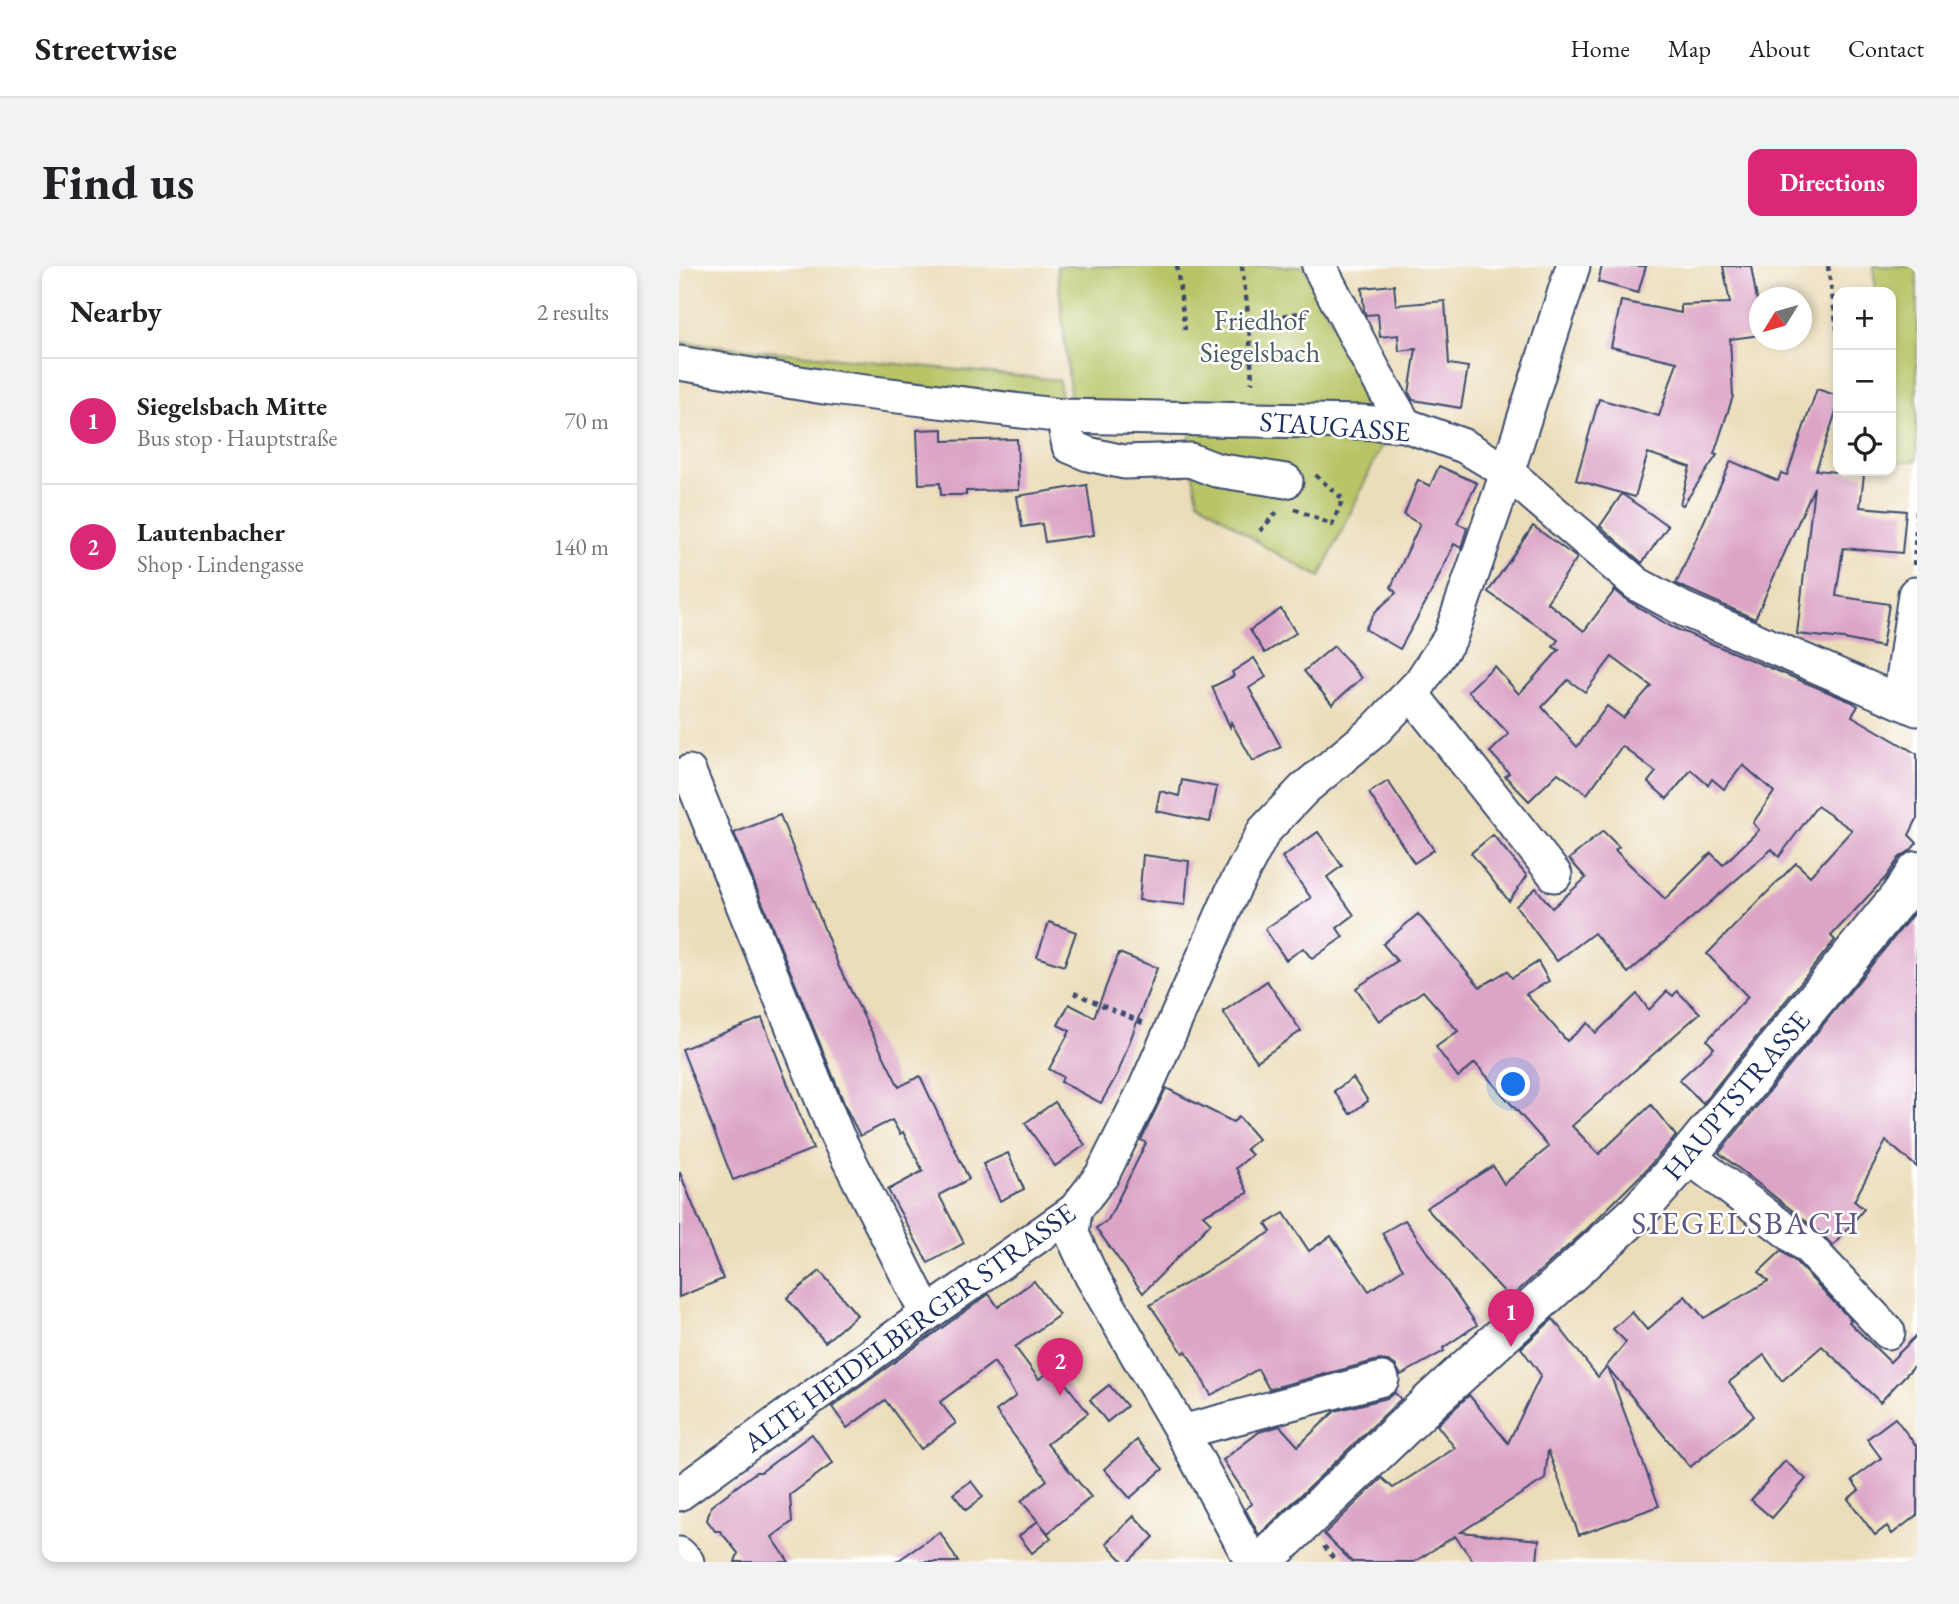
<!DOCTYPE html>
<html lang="en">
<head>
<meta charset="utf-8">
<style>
	body { margin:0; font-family:"EB Garamond",serif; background:#f2f2f2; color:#202124 }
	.controls { position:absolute; right:21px; top:21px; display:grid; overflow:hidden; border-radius:14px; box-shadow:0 4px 10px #0003 }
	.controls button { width:63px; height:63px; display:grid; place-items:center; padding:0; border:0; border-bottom:2px solid #e0e0e0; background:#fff; color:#202124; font:35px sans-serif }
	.compass { position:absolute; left:1070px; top:21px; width:63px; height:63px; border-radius:50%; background:#fff; box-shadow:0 4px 10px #0003; rotate:233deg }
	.you { position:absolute; left:835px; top:819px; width:24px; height:24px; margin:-18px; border:5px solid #fff; border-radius:50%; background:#1a73e8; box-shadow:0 0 0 10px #1a73e833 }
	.badge { display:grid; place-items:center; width:46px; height:46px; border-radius:50%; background:#db2777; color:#fff; font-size:23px; font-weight:700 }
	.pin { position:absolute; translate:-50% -58px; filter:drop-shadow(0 2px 4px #0008) }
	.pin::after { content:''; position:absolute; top:37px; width:24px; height:21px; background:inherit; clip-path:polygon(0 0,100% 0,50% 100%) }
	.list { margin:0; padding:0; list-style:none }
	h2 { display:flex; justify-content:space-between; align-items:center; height:91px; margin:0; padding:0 28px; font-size:30px }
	h2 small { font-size:23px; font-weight:400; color:#757577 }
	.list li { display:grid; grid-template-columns:46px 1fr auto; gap:21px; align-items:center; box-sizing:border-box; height:126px; padding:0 28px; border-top:2px solid #e0e0e0 }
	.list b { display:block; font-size:26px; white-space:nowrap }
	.list p { margin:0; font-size:23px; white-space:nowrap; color:#757577 }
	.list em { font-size:23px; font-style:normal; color:#757577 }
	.icon { flex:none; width:38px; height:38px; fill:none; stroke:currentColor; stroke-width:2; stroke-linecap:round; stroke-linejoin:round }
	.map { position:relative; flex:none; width:1238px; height:1296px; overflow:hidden; border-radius:14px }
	header { display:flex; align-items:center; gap:42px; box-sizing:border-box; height:98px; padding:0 35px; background:#fff; border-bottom:2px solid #e0e0e0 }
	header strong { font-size:33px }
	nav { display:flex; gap:38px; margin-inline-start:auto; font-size:24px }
	.intro { display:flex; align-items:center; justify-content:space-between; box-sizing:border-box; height:168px; padding:0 42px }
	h1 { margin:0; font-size:49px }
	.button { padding:18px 32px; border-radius:14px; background:#db2777; color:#fff; font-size:24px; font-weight:700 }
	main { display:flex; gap:42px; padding:0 42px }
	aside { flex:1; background:#fff; border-radius:14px; box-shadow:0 4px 10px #0003 }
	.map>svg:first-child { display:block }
	.green { fill:#b8c466; stroke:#6a7a62; stroke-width:2 }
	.building { fill:#dca5c6; fill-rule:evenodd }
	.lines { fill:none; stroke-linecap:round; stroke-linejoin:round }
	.minor-casing { stroke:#3a496c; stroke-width:37 }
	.major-casing { stroke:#3a496c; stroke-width:42 }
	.path { stroke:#3a496c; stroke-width:4.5; stroke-dasharray:5 5; stroke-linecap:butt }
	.minor { stroke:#fff; stroke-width:33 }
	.major { stroke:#fff; stroke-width:38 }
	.labels { text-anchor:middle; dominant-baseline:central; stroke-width:5; stroke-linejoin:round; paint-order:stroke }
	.park-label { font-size:28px; fill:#4a5c60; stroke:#fff }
	.street-label { font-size:28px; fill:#1b2f5e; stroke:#fff }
	.quarter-label { font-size:32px; letter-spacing:2px; fill:#5f5882; stroke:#fff }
</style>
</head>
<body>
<header>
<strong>Streetwise</strong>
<nav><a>Home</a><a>Map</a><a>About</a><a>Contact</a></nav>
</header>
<div class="intro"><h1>Find us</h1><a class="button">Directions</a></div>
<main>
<aside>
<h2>Nearby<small>2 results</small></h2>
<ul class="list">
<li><span class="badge">1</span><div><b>Siegelsbach Mitte</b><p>Bus stop · Hauptstraße</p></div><em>70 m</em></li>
<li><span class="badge">2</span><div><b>Lautenbacher</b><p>Shop · Lindengasse</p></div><em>140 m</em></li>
</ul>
</aside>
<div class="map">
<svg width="1238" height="1296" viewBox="0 0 1238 1296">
	<rect width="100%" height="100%" fill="#fff"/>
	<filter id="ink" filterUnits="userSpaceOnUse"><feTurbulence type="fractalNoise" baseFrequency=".0143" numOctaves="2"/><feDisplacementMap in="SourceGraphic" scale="14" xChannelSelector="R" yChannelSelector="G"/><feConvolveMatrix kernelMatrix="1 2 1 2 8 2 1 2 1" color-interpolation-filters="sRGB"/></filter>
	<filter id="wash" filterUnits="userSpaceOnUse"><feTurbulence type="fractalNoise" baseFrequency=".00686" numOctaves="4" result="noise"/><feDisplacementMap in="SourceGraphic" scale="28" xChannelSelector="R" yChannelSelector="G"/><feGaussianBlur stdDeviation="1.57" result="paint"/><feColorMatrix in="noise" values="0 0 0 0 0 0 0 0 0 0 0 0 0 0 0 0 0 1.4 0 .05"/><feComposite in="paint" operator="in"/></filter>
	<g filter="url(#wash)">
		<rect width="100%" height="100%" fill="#ebddb9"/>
		<!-- green -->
		<g class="green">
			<path d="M378,0H624L699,145L392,135Z"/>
			<path d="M1194,0H1238V194L1212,197V26H1197Z"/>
			<path d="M0,76L380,114L382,139L0,90Z"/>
			<path d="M511,162L705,175L641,311L589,283L519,234L511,194Z"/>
		</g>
		<g id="blocks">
			<!-- building -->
			<g class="building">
				<path d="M923,0H967L959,27L919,16Z"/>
				<path d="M1044,0H1072L1081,51V69L1051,73L1054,130L1035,188L1038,189L1004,239L1001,238L1011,201L969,187L956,231L897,214L920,133L980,150L998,96L932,81L942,35L1002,47V39L1051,37Z"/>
				<path d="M715,19L717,39L766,35L770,98L789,101L782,142L734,134L730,127L737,83L720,85L719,69L701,71L699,48L687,49L685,44L683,22Z"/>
				<path d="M1138,123L1159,130V140L1137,204L1185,209L1181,241L1227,245L1223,287L1164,282L1157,330L1210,338L1203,381L1165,373L1118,368L1135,221L1076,353L997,318L1052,195L1099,215L1102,207L1108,209Z"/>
				<path d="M264,163V175L338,173L340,224L287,225V229H262L261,217L240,218L238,164Z"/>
				<path d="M760,200L798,217L778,257L788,262L782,282L775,278L754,323L721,383L686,363L696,346L717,327L712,321L741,258L725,249L739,214L751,220Z"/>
				<path d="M408,219L415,269L366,276L363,258L343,261L338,230Z"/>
				<path d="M943,228L989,260L963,297L921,260Z"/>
				<path d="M854,260L898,292L868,336L905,365L936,324L949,335L993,361L1173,436L1179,440L1173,450L1238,488V553L1230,569L1238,577L1232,584L1220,592L1207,611L1152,670L1156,674L1024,837L1000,814L1035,782L1028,774L1069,731L1028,688L1117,597L1131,610L1173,564L1138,540L1100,591L1093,583L949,707L915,667L878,695L837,640L857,622L873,642L907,612L890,593L924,565L940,581L936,584L986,633L1032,587L1044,599L1080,564L1074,557L1095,526L1064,499L1045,523L1033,513L1029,519L1012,504L988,533L969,516L977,506L943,480L908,528L879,507L850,535L826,510L830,507L811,486L830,468L789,425L815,400L840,428L880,384L874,381L879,374L809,326ZM933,391L972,420L944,452L928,440L898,481L863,441L889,414L906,426Z"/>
				<path d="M602,343L617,367L586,387L571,364Z"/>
				<path d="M655,380L683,412L653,438L625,405Z"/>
				<path d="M575,392L587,411L570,422L602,481L574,495L552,456L551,461L533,421L555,410L553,406Z"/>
				<path d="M503,514L538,521L531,556L477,545L481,525L500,530Z"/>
				<path d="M709,515L755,584L735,597L690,527Z"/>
				<path d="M101,549L160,701L220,821L241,810L290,913L260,929L285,977L249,997L209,924L244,905L224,866L221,868L213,854L181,870L167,842L55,567Z"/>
				<path d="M639,566L663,600L648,611L675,649L658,662L664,671L633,693L624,682L607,694L586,663L632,632L603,591Z"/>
				<path d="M814,569L848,610L830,635L792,587Z"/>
				<path d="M464,589L510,595L506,639L460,634Z"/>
				<path d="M1238,643V901L1207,875L1175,935L1185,943L1154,980L1142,967L1040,887Z"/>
				<path d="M739,648L801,721L828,705L833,712L859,696L870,715L847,728L888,775L909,757L917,767L958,728L970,744L988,725L994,730L998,725L1021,747L893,860L920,888L972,839L997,870L965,906L907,964L831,1032L747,942L814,900L825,918L870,881L796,797L779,811L757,781L779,765L744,725L700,755L677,722L718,695L704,678Z"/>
				<path d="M370,656L397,666L385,700L358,691Z"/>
				<path d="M440,687L478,702L439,807L422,837L382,816L384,811L370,803L391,765L379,759L390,738L415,751Z"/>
				<path d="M588,715L622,765L578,795L544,746Z"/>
				<path d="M83,752L134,883L54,914L3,783Z"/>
				<path d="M674,812L689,835L671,848L655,825Z"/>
				<path d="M487,822L554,856L560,851L579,873L567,883L573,889L557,902L569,927L524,949L532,957L464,1027L417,962L429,954L467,877L462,874Z"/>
				<path d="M376,836L406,879L376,900L346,857Z"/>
				<path d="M329,887L345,923L321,935L304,898Z"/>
				<path d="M1,907L44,1013L0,1031V908Z"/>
				<path d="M605,947L630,985L652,970L690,1025L724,1003L703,967L726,954L798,1059L764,1082L765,1085L722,1109L716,1099L709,1095L699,1094L590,1123L579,1103L532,1129L507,1085L504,1087L471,1039L592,966L587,958Z"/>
				<path d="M1102,985L1117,996L1172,1054L1170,1056L1211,1096L1238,1069V1097L1201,1136L1143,1080L1103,1115L1085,1089L1050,1116L1075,1150L1011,1201L929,1102L980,1240L900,1269L869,1184L866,1213L782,1266L860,1274L858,1296H795L776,1270L735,1296H673L645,1268L703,1212L714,1222L776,1182L758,1159L790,1129L829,1177L862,1109L842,1082L874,1053L919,1111L947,1076L934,1063L953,1046L968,1064L1006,1030L1025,1052L1089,1015L1080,1006Z"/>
				<path d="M141,1005L178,1049L146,1076L108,1032Z"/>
				<path d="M355,1015L380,1049L336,1081L360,1113L375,1102L409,1147L368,1178L412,1231L369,1267L342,1235L368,1214L317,1145L337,1130L315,1096L261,1136L277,1157L242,1183L206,1134L168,1162L153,1141L310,1028L319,1041Z"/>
				<path d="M430,1119L448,1140L428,1156L411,1134Z"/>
				<path d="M716,1127L722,1133L580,1269L566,1243L573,1238L544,1194L580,1166L601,1160L619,1180L656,1145L708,1132Z"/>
				<path d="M1216,1152L1238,1181V1249L1213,1268L1208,1260L1196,1269L1169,1233L1180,1224L1173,1214L1202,1192L1188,1173Z"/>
				<path d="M133,1168L154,1197L111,1229L113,1256L93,1271L110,1296H56L59,1287L41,1265H36L28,1254L32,1240L77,1206H82Z"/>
				<path d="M458,1174L484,1203L451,1232L425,1203Z"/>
				<path d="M1106,1195L1127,1213L1093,1252L1072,1234Z"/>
				<path d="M292,1215L304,1231L287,1244L274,1228Z"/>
				<path d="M455,1250L475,1271L449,1296H445L427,1277Z"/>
				<path d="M359,1255L372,1272L353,1287L340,1270Z"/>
				<path d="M261,1266L279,1296H217Z"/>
			</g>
		</g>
	</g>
	<g filter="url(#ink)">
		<use href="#blocks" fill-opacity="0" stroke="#3a496c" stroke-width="2"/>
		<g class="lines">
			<!-- minor casing -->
			<g class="minor-casing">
				<g id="minor">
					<path d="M640,0L695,105L726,159"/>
					<path d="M0,97L145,121L384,150L681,156L726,159L785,180L828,206L958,318L1004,343L1238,443"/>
					<path d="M384,150L390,180L409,188L445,196L511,194L537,204L607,215"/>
					<path d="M732,427L876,609"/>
					<path d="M1221,435L1236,328"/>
					<path d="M10,506L158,870L248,1048"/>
					<path d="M1009,890L1130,982L1209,1066"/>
					<path d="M396,944L393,968L412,1009L503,1166L573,1296"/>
					<path d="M503,1166L703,1113"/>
					<path d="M0,1228L248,1048L396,944L423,909L466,823L555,622L585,565L625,523L696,464L741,417L771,372L827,210L894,0"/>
					<path d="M0,1288L8,1296"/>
				</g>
			</g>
			<!-- major casing -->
			<g class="major-casing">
				<path id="major" d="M583,1296L755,1132L959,946L1009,890L1220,631L1238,605"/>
			</g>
			<!-- path -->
			<g class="path">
				<path d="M498,0L506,64"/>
				<path d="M563,0L570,55L632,45"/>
				<path d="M1149,0L1159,69"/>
				<path d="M570,55L573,117"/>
				<path d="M1156,186L1159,179"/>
				<path d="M616,243L653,259L664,233L635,208"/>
				<path d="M581,265L600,244"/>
				<path d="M1235,299L1238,245"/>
				<path d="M395,727L464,757"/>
				<path d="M645,1280L657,1296"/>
			</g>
			<!-- minor -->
			<use href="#minor" class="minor"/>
			<!-- major -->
			<use href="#major" class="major"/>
		</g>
	</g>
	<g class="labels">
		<!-- park labels -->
		<g class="park-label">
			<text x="581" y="54">Friedhof<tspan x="581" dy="32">Siegelsbach</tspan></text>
		</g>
		<!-- street labels -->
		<g class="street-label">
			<text transform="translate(656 160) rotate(4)">STAUGASSE</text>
			<text transform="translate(1057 829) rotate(-50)">HAUPTSTRASSE</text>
			<text transform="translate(230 1061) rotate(-36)">ALTE HEIDELBERGER STRASSE</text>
		</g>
		<!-- quarter labels -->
		<g class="quarter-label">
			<text x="1067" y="957">SIEGELSBACH</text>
		</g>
	</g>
</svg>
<div class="controls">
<button>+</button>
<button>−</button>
<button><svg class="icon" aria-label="locate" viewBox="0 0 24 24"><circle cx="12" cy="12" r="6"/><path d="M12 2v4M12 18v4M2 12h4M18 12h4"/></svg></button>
</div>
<svg class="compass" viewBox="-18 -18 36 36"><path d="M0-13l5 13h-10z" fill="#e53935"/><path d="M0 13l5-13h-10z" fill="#757577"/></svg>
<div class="you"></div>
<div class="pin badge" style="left:832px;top:1081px">1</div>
<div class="pin badge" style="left:381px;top:1130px">2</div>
</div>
</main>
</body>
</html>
